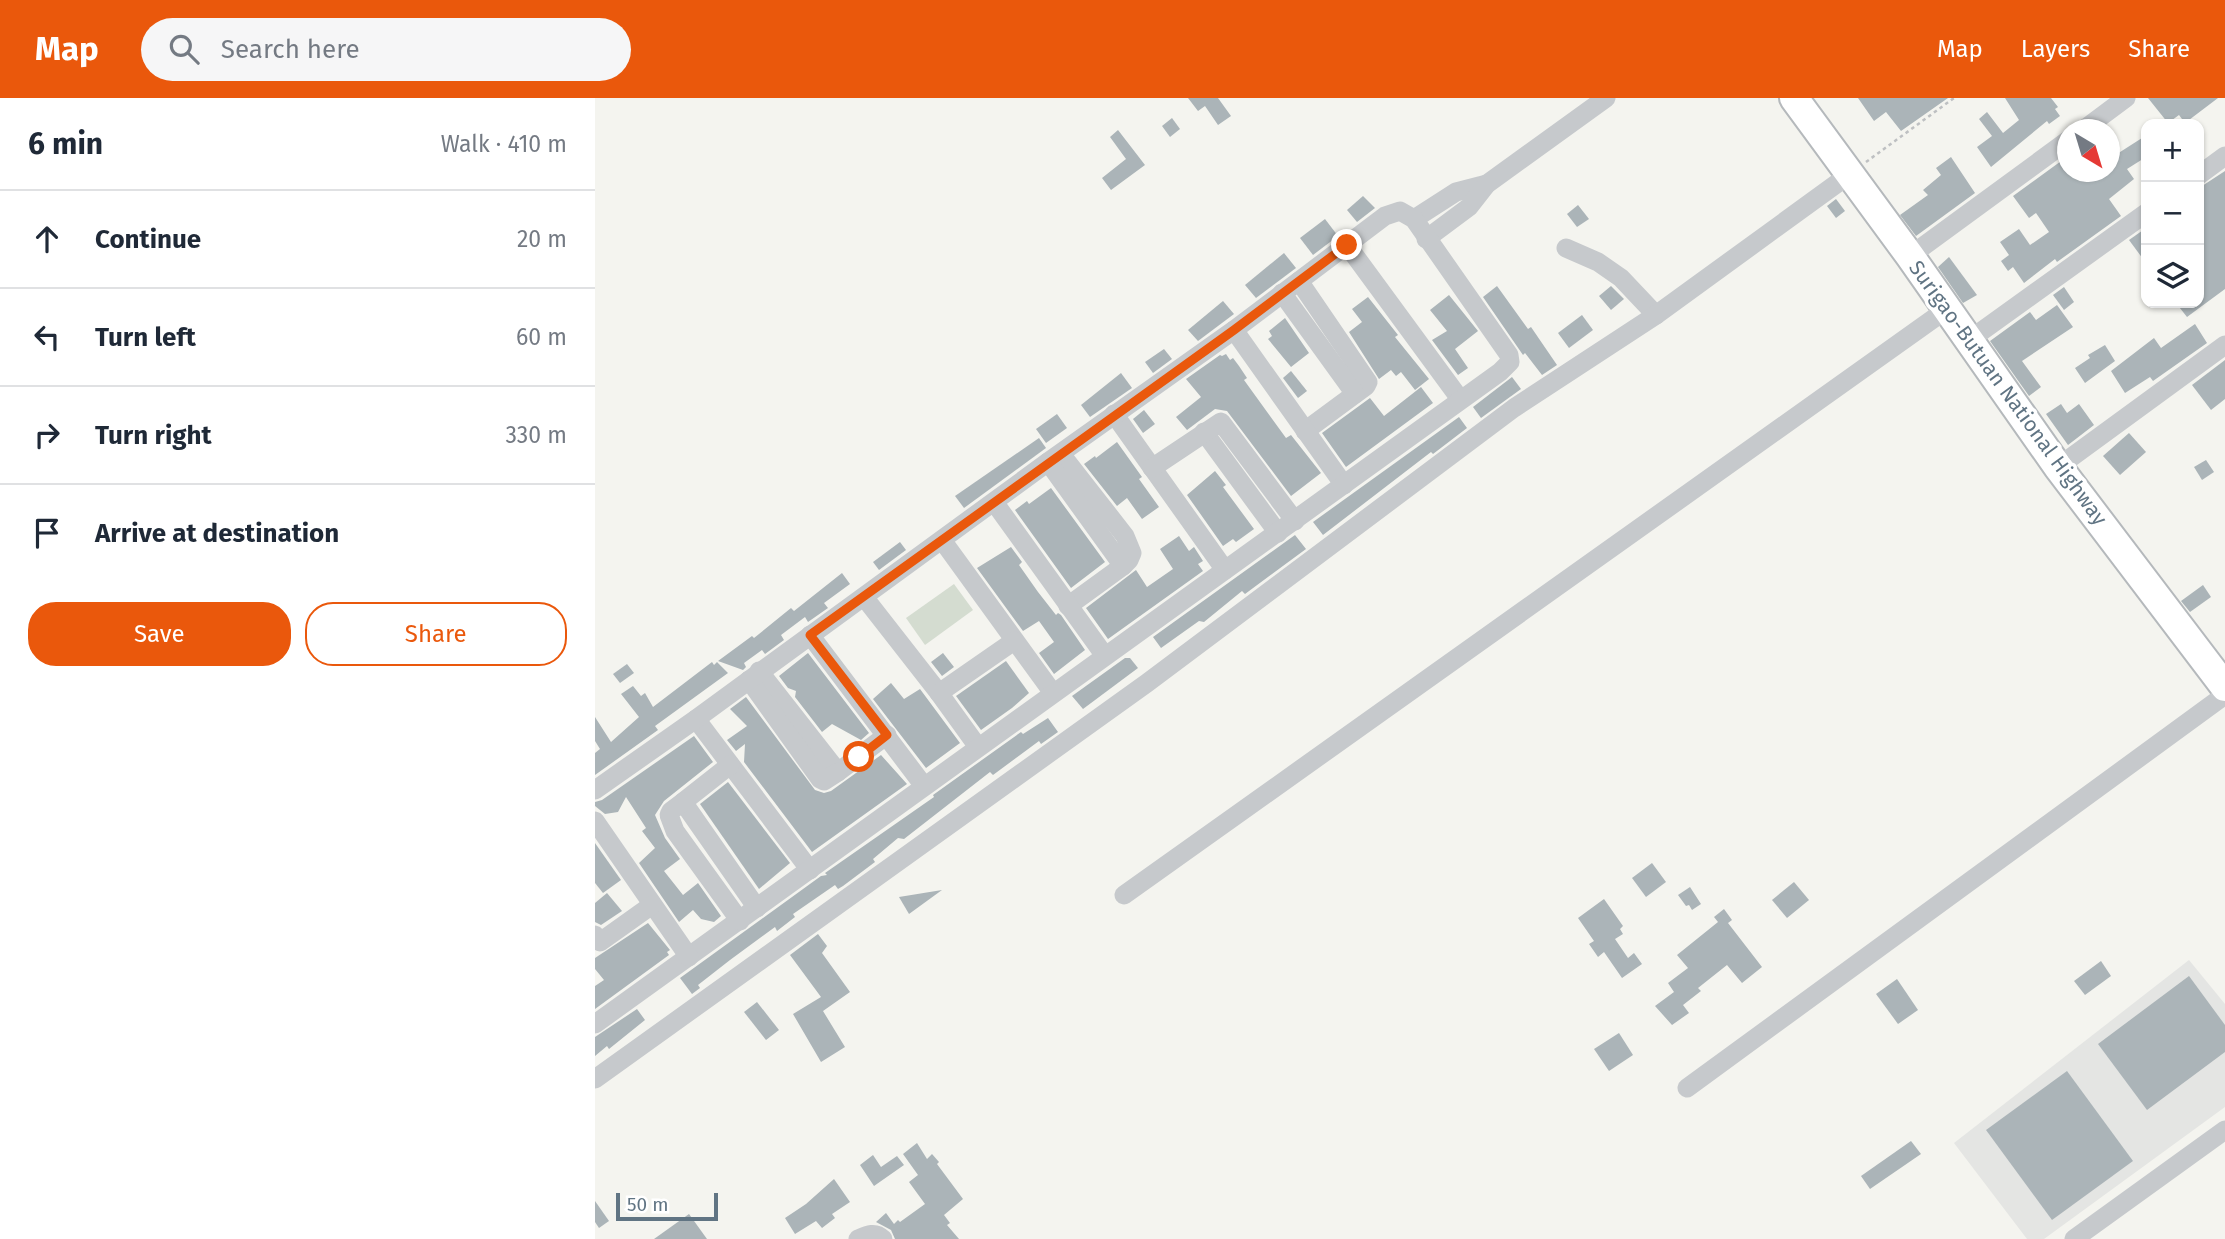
<!DOCTYPE html>
<html lang="en">
<head>
<meta charset="utf-8">
<style>
	body { margin:0; font-family:"Fira Sans",sans-serif; background:#f6f6f7; color:#1f2937 }
	.controls { position:absolute; right:21px; top:21px; display:grid; overflow:hidden; border-radius:14px; box-shadow:0 2px 5px #0004 }
	.controls button { width:63px; height:63px; display:grid; place-items:center; padding:0; border:0; border-bottom:2px solid #e0e1e3; background:#fff; color:#1f2937; font:35px sans-serif }
	.compass { position:absolute; left:1462px; top:21px; width:63px; height:63px; border-radius:50%; background:#fff; box-shadow:0 2px 5px #0004; rotate:142deg }
	.scale { position:absolute; left:21px; bottom:18px; width:102px; box-sizing:border-box; padding-left:7px; border:4px solid #607483; border-top:0; font-size:19px; line-height:24px; white-space:nowrap; color:#607483; -webkit-text-stroke:5px #fff; paint-order:stroke }
	.stop { position:absolute; width:21px; height:21px; margin:-16px; border:5px solid #ea580c; border-radius:50%; background:#fff }
	.stop.end { background:#ea580c; border-color:#fff; box-shadow:0 2px 7px #0008 }
	.list { margin:0; padding:0; list-style:none }
	h2 { display:flex; justify-content:space-between; align-items:center; height:91px; margin:0; padding:0 28px; font-size:30px }
	h2 small { font-size:23px; font-weight:400; color:#747a83 }
	.list li { display:grid; grid-template-columns:46px 1fr auto; gap:21px; align-items:center; box-sizing:border-box; height:98px; padding:0 28px; border-top:2px solid #e0e1e3 }
	.list b { display:block; font-size:26px; white-space:nowrap }
	.list em { font-size:23px; font-style:normal; color:#747a83 }
	.actions { display:flex; gap:14px; padding:21px 28px }
	.actions a { flex:1; padding:16px 0; border:2px solid #ea580c; border-radius:28px; text-align:center; font-size:24px; color:#ea580c }
	.actions .main { background:#ea580c; color:#fff }
	.icon { flex:none; width:38px; height:38px; fill:none; stroke:currentColor; stroke-width:2; stroke-linecap:round; stroke-linejoin:round }
	.map { position:relative; flex:none; width:1630px; height:1141px; overflow:hidden }
	header { display:flex; align-items:center; gap:42px; box-sizing:border-box; height:98px; padding:0 35px; background:#ea580c; color:#fff }
	header strong { font-size:33px }
	nav { display:flex; gap:38px; margin-inline-start:auto; font-size:24px }
	.search { width:490px; height:63px; background:#f6f6f7; display:flex; align-items:center; gap:18px; box-sizing:border-box; padding:0 24px; border-radius:38px; color:#747a83; font-size:26px }
	main { display:flex }
	aside { flex:1; background:#fff }
	.map>svg:first-child { display:block }
	.built { fill:#e4e5e3 }
	.pitch { fill:#d4dcd0 }
	.building { fill:#abb4b8 }
	.lines { fill:none; stroke-linecap:round; stroke-linejoin:round }
	.highway-casing { stroke:#b5b9bc; stroke-width:32 }
	.path { stroke:#bec0c2; stroke-width:2.5; stroke-dasharray:3.5 3.5; stroke-linecap:butt }
	.minor { stroke:#c6c9cc; stroke-width:19 }
	.highway { stroke:#fff; stroke-width:28 }
	.route { stroke:#ea580c; stroke-width:9 }
	.labels { text-anchor:middle; dominant-baseline:central; stroke-width:7; stroke-linejoin:round; paint-order:stroke }
	.street-label { font-size:21px; fill:#607483; stroke:#fff }
</style>
</head>
<body>
<header>
<strong>Map</strong>
<div class="search"><svg class="icon" aria-label="search" viewBox="0 0 24 24"><circle cx="10" cy="10" r="6"/><path d="M15 15l6 6"/></svg>Search here</div>
<nav><a>Map</a><a>Layers</a><a>Share</a></nav>
</header>
<main>
<aside>
<h2>6 min<small>Walk · 410 m</small></h2>
<ul class="list">
<li><svg class="icon" aria-label="ahead" viewBox="0 0 24 24"><path d="M12 20V5M6 11l6-6 6 6"/></svg><div><b>Continue</b></div><em>20 m</em></li>
<li><svg class="icon" aria-label="left" viewBox="0 0 24 24"><path d="M17 20v-9H6M10 6l-5 5 5 5"/></svg><div><b>Turn left</b></div><em>60 m</em></li>
<li><svg class="icon" aria-label="right" viewBox="0 0 24 24"><path d="M7 20v-9h11M14 6l5 5-5 5"/></svg><div><b>Turn right</b></div><em>330 m</em></li>
<li><svg class="icon" aria-label="arrive" viewBox="0 0 24 24"><path d="M6 21V4h12l-3 4 3 4H6"/></svg><div><b>Arrive at destination</b></div></li>
</ul>
<div class="actions"><a class="main">Save</a><a>Share</a></div>
</aside>
<div class="map">
<svg width="1630" height="1141" viewBox="0 0 1630 1141">
	<rect width="100%" height="100%" fill="#f4f4ef"/>
	<!-- built -->
	<path class="built" d="M1594,862L1630,906V1009L1449,1141H1432L1359,1045Z"/>
	<!-- pitch -->
	<path class="pitch" d="M359,486L378,512L330,547L311,520Z"/>
	<!-- building -->
	<g class="building">
		<path d="M593,0H623L636,18L623,27L610,8L603,13Z"/>
		<path d="M1263,0H1353L1306,33L1291,14L1279,23Z"/>
		<path d="M1410,0H1456L1463,9L1460,11L1465,18L1454,26L1452,23L1396,69L1382,49L1397,38L1384,21L1392,14L1408,35L1424,22Z"/>
		<path d="M1553,0H1623L1590,25L1584,17L1573,25Z"/>
		<path d="M577,20L585,31L575,39L567,28Z"/>
		<path d="M523,32L550,67L516,92L507,80L531,61L515,39Z"/>
		<path d="M1547,40L1551,47V59L1532,71L1539,81L1514,101L1526,118L1462,164L1460,161L1429,185L1418,169L1413,173L1406,163L1414,157L1405,144L1424,131L1435,147L1454,134L1441,115L1434,120L1418,98L1473,58V74H1515V46L1522,56Z"/>
		<path d="M1356,59L1380,95L1321,138L1305,117L1333,97L1328,92L1346,77L1341,70Z"/>
		<path d="M1630,73V191L1592,219L1581,205H1604V90Z"/>
		<path d="M768,98L780,110L762,124L752,112Z"/>
		<path d="M1241,101L1250,113L1241,120L1232,108Z"/>
		<path d="M983,107L994,121L982,129L972,116Z"/>
		<path d="M730,121L743,138L718,157L705,140Z"/>
		<path d="M1551,130V165L1534,142Z"/>
		<path d="M689,155L701,170L661,200L650,187Z"/>
		<path d="M1354,159L1382,197L1368,205L1343,169Z"/>
		<path d="M902,188L933,231L936,229L962,267L947,277L930,255L928,257L888,199Z"/>
		<path d="M1016,188L1029,201L1016,212L1004,198Z"/>
		<path d="M1469,189L1479,204L1469,212L1458,197Z"/>
		<path d="M854,197L883,233L860,251L873,270L863,277L837,242L852,233L835,212Z"/>
		<path d="M773,199L803,237L800,239L834,281L820,292L806,274L801,278L796,272L784,281L754,234L767,224L757,211Z"/>
		<path d="M628,203L639,216L603,243L593,232Z"/>
		<path d="M1462,207L1478,229L1427,263L1446,289L1434,298L1395,243L1435,214L1441,222Z"/>
		<path d="M987,217L998,232L974,250L963,235Z"/>
		<path d="M690,220L714,255L696,269L673,241L677,238L674,233Z"/>
		<path d="M1600,226L1612,245L1558,283L1555,279L1530,295L1516,273L1559,240L1566,250Z"/>
		<path d="M1510,247L1520,263L1490,285L1480,270L1495,260L1493,257Z"/>
		<path d="M569,251L577,261L558,275L550,264Z"/>
		<path d="M631,256L635,262L638,260L644,268L652,280L649,282L691,340L696,337L726,375L696,398L632,313L620,311L592,332L581,319L606,299L591,281L625,257L627,258Z"/>
		<path d="M1630,262V301L1616,312L1597,287Z"/>
		<path d="M696,273L712,293L703,300L688,280Z"/>
		<path d="M526,275L537,290L495,319L486,307Z"/>
		<path d="M917,279L926,291L886,320L878,309Z"/>
		<path d="M826,289L838,305L751,369L727,335L775,300L789,318Z"/>
		<path d="M1466,306L1472,315L1484,306L1499,327L1473,347L1451,316Z"/>
		<path d="M549,312L560,326L548,335L538,321Z"/>
		<path d="M462,316L472,330L451,345L441,331Z"/>
		<path d="M864,319L872,330L838,356L836,354L728,437L718,424Z"/>
		<path d="M1534,335L1551,354L1525,377L1508,358Z"/>
		<path d="M444,340L451,350L369,410L360,398Z"/>
		<path d="M522,344L547,379L544,381L564,409L547,421L532,400L522,408L489,366L500,358L501,360Z"/>
		<path d="M1611,362L1619,374L1607,382L1599,369Z"/>
		<path d="M620,373L631,387L628,389L659,431L641,444L638,441L628,448L592,397Z"/>
		<path d="M456,390L510,464L476,490L420,412L432,403L434,406Z"/>
		<path d="M700,437L711,451L650,496L647,493L609,524L604,523L566,550L558,539Z"/>
		<path d="M584,438L594,453L599,449L608,463L603,466L608,473L513,541L491,510L541,472L552,489L578,471L565,451Z"/>
		<path d="M305,444L311,452L284,472L278,464Z"/>
		<path d="M416,449L427,464L424,467L443,494L461,517L463,515L466,517L490,552L459,576L444,555L459,544L444,523L428,533L382,470Z"/>
		<path d="M247,475L255,486L229,505L233,510L213,524L210,519L186,537L189,542L170,556L167,552L149,565L151,569L148,572L123,563L157,538L159,540L196,510L199,513Z"/>
		<path d="M1608,487L1616,499L1595,514L1586,503Z"/>
		<path d="M213,555L274,635L266,642L237,626L227,634L200,599L201,593L193,590L184,578Z"/>
		<path d="M348,555L359,569L347,578L336,564Z"/>
		<path d="M530,560H535L543,570L488,611L477,598Z"/>
		<path d="M411,563L434,595L417,610L386,632L361,598Z"/>
		<path d="M117,564L119,567L122,564L133,575L60,628L63,632L0,677V655L5,651L0,643V619L16,644L44,619L26,596L38,588L46,598L50,595L58,609Z"/>
		<path d="M32,566L39,575L25,585L18,576Z"/>
		<path d="M296,585L309,601L325,591L365,645L331,670L278,601Z"/>
		<path d="M151,599L220,692L229,695L236,693L286,657L312,686L217,754L149,664L150,646L141,653L132,642L152,628L135,611Z"/>
		<path d="M453,620L463,634L446,646L444,643L398,677L395,674L309,741L303,740L278,761L280,764L248,788L243,791L240,787L198,816L200,819L182,833L180,829L135,862L103,887L105,890L97,896L85,880L226,778L232,777L230,775L339,699L338,697L426,634L428,636Z"/>
		<path d="M99,638L118,664L69,703L60,717L70,740L85,761L69,773L88,797L103,785L126,818L119,824L106,821L98,812L84,824L44,765L60,750L47,733L51,730L31,699L23,714L10,716L0,708V704L7,702Z"/>
		<path d="M133,684L195,765L164,791L105,706Z"/>
		<path d="M0,745L26,782L8,795L0,785Z"/>
		<path d="M1057,765L1071,784L1051,799L1037,780Z"/>
		<path d="M1199,784L1214,802L1192,820L1177,802Z"/>
		<path d="M1095,789L1106,806L1097,812L1094,807L1091,808L1083,797Z"/>
		<path d="M347,792L314,816L304,799Z"/>
		<path d="M12,795L27,813L6,827L0,824V805Z"/>
		<path d="M1009,801L1028,828L1025,831L1028,836L1020,841L1033,860L1039,855L1047,866L1027,880L1009,854L1003,859L994,846L999,843L983,820Z"/>
		<path d="M1129,811L1137,822L1133,825L1167,869L1147,885L1132,867L1103,890L1106,893L1088,907L1094,915L1077,927L1060,908L1079,894L1073,885L1093,870L1082,857L1123,824L1119,819Z"/>
		<path d="M53,825L75,852L72,854L74,857L0,911V888L9,882L0,871V860Z"/>
		<path d="M223,836L232,848L227,855L255,894L228,913L250,949L226,964L198,916L226,899L195,857Z"/>
		<path d="M1506,863L1516,878L1490,897L1479,883Z"/>
		<path d="M1594,878L1630,927V954L1552,1012L1503,946Z"/>
		<path d="M1302,881L1323,912L1303,926L1281,896Z"/>
		<path d="M162,904L184,932L171,942L149,914Z"/>
		<path d="M42,911L50,922L14,951L12,948L0,958V939Z"/>
		<path d="M1024,935L1038,957L1014,973L999,951Z"/>
		<path d="M1472,973L1538,1063L1457,1122L1391,1032Z"/>
		<path d="M1316,1043L1326,1056L1275,1091L1266,1078Z"/>
		<path d="M322,1045L332,1061L337,1056L344,1064L342,1066L368,1101L349,1117L355,1125L352,1127L364,1141H300L296,1132L281,1124L291,1115L299,1126L303,1122L305,1124L330,1106L314,1084L323,1077L308,1056Z"/>
		<path d="M278,1057L286,1069L302,1058L309,1067L279,1088L265,1067Z"/>
		<path d="M239,1081L255,1104L237,1116L240,1120L227,1130L221,1123L200,1136L190,1120L211,1106Z"/>
		<path d="M0,1103L14,1123L4,1130L0,1124Z"/>
		<path d="M94,1116L112,1141H59Z"/>
	</g>
	<g class="lines">
		<!-- highway casing -->
		<g class="highway-casing">
			<path id="highway" d="M1199,0L1315,158L1463,369L1630,589"/>
		</g>
		<!-- path -->
		<path class="path" d="M1271,64L1359,0"/>
		<!-- minor -->
		<g class="minor">
			<path d="M1488,32L1531,0"/>
			<path d="M1604,77L1630,58"/>
			<path d="M819,121L861,94L892,86"/>
			<path d="M831,141L874,109L892,86L1011,0"/>
			<path d="M752,147L865,301"/>
			<path d="M971,150L1003,164L1026,180L1061,217"/>
			<path d="M1315,158L1472,43"/>
			<path d="M704,183L773,284L771,288L710,333"/>
			<path d="M687,195L760,296"/>
			<path d="M639,232L749,387"/>
			<path d="M1373,243L1551,115"/>
			<path d="M519,316L630,472"/>
			<path d="M609,334L683,435"/>
			<path d="M466,356L530,438L537,455L534,462L528,468L473,508"/>
			<path d="M453,364L528,468"/>
			<path d="M1463,369L1630,247"/>
			<path d="M557,370L626,324L700,423"/>
			<path d="M399,404L510,558"/>
			<path d="M347,442L458,595"/>
			<path d="M269,499L344,595L383,649"/>
			<path d="M215,537L329,688"/>
			<path d="M164,573L243,674L292,637"/>
			<path d="M154,582L225,681L229,683L243,674"/>
			<path d="M344,595L419,543"/>
			<path d="M101,621L215,772"/>
			<path d="M135,667L88,704L162,810"/>
			<path d="M0,692L101,621L453,364L639,232L790,118L805,113L819,121L914,257L915,264L905,274L0,926"/>
			<path d="M88,704L76,713L74,717L80,733L145,823"/>
			<path d="M0,723L94,859"/>
			<path d="M529,797L1352,211"/>
			<path d="M0,837L5,844L57,807"/>
			<path d="M0,981L552,585L919,310L1061,217L1255,76"/>
			<path d="M1092,990L1630,597"/>
			<path d="M263,1141C272,1137 280,1133 288,1141"/>
			<path d="M1479,1141L1630,1032"/>
		</g>
		<!-- highway -->
		<use href="#highway" class="highway"/>
	</g>
	<g class="lines">
		<!-- route -->
		<path class="route" d="M264,659L292,637L215,537L639,232L752,147"/>
	</g>
	<g class="labels">
		<!-- street labels -->
		<g class="street-label">
			<text transform="translate(1413 295) rotate(54)">Surigao-Butuan National Highway</text>
		</g>
	</g>
</svg>
<div class="controls">
<button>+</button>
<button>−</button>
<button><svg class="icon" aria-label="layers" viewBox="0 0 24 24"><path d="M12 4l9 5-9 5-9-5zM3 14l9 5 9-5"/></svg></button>
</div>
<svg class="compass" viewBox="-18 -18 36 36"><path d="M0-13l5 13h-10z" fill="#e53935"/><path d="M0 13l5-13h-10z" fill="#747a83"/></svg>
<div class="scale">50 m</div>
<div class="stop" style="left:264px;top:659px"></div>
<div class="stop end" style="left:752px;top:147px"></div>
</div>
</main>
</body>
</html>
